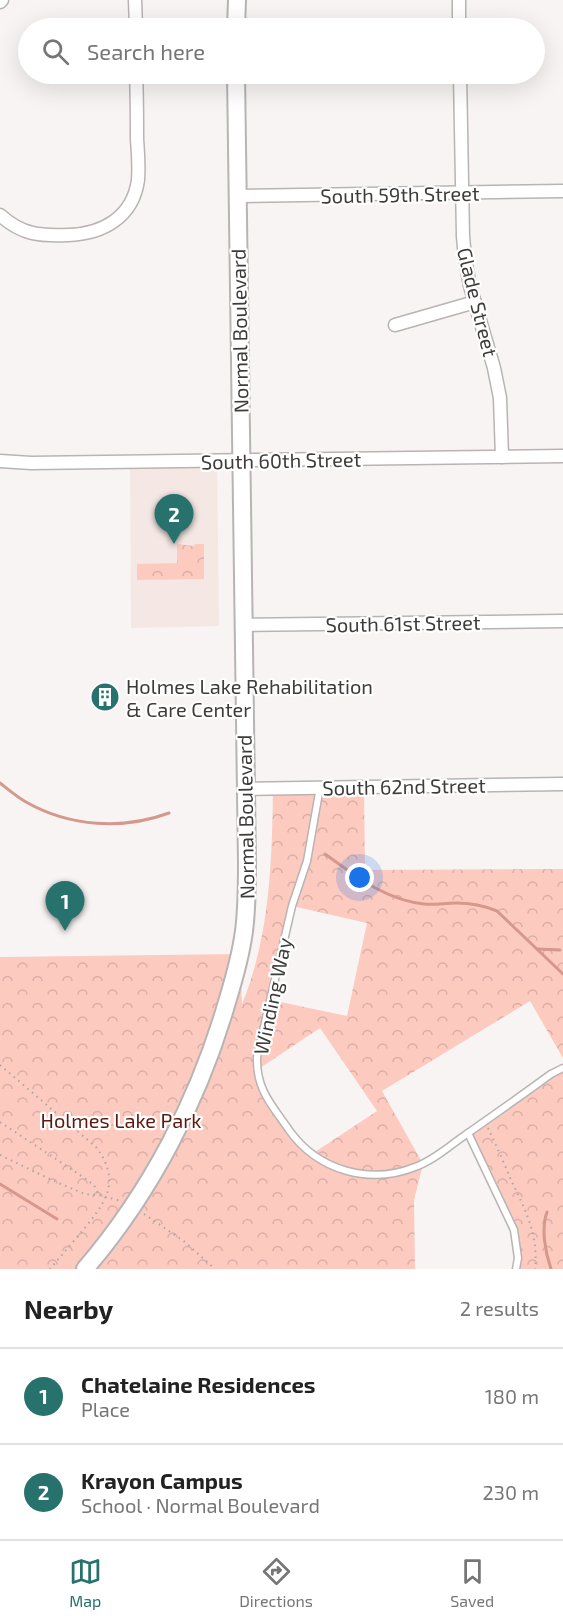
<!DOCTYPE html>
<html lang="en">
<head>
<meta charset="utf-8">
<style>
	body { margin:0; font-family:"Exo 2",sans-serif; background:#f2f2f2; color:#222 }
	.you { position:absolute; left:360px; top:878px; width:21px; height:21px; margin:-15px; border:4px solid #fff; border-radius:50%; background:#1a73e8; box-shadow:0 0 0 9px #1a73e833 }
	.badge { display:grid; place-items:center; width:39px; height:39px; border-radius:50%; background:#28726e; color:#fff; font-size:20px; font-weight:700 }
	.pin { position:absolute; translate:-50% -50px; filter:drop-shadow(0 2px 3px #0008) }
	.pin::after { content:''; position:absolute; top:32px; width:21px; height:18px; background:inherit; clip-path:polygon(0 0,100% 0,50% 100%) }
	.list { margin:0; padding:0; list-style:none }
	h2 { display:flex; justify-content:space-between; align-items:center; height:78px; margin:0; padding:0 24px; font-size:26px }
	h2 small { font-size:20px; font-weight:400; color:#767676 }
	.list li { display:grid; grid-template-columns:39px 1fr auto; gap:18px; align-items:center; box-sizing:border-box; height:96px; padding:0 24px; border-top:2px solid #e0e0e0 }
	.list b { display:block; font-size:22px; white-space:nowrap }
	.list p { margin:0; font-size:20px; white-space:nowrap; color:#767676 }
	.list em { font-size:20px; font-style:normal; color:#767676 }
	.icon { flex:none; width:33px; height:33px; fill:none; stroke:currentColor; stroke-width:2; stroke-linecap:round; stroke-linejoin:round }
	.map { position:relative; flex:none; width:563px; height:1269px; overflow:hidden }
	.search { position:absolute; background:#fff; box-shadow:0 6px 24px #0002; left:18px; right:18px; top:18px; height:66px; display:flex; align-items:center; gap:15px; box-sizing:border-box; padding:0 21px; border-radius:33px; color:#767676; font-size:22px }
	.sheet { height:270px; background:#fff }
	nav { display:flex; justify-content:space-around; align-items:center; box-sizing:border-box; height:84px; border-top:2px solid #e0e0e0; background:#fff; font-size:16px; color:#767676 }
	nav a { display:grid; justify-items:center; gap:3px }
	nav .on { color:#28726e }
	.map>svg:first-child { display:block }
	.built { fill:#f4e7e4 }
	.park { fill:url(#park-crowns); fill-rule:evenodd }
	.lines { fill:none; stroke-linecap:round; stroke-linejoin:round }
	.stream { stroke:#d4988c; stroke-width:3 }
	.service-casing { stroke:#b8b4b3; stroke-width:9 }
	.minor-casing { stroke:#b8b4b3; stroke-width:15 }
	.secondary-casing { stroke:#b8b4b3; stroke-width:20 }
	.path { stroke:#aaa7a6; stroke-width:2; stroke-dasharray:1.5 4.5; stroke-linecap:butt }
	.service { stroke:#fff; stroke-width:6 }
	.minor { stroke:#fff; stroke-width:12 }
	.secondary { stroke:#fff; stroke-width:16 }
	.labels { text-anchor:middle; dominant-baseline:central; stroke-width:4.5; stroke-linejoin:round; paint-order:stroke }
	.street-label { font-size:20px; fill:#3d3c3b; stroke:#fff }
	.poi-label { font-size:20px; fill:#3d3c3b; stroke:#fff; text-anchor:start }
	.park-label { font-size:20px; fill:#5f180d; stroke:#fff }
</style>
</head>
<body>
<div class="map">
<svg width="563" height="1269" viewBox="0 0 563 1269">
	<defs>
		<pattern id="park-crowns" width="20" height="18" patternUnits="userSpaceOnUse" patternTransform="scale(1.5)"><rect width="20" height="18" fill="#fdcac0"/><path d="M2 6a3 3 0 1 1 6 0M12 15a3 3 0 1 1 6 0" fill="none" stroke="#daaea6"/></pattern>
	</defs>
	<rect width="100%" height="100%" fill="#f8f4f3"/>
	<!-- built -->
	<path class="built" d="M217,461L219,626L131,628L130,462Z"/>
	<!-- park -->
	<g class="park">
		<path d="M177,544L194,546L195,544H204V579L137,580V564L177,563Z"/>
		<path d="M364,787L365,870L563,869V1058L530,1001L382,1091L423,1164L414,1200L415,1269H0V957L240,954L242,1004C270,936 272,861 273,788ZM292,906L367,923L347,1016L271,1000ZM320,1028L377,1111L312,1154L293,1135L259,1083L257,1070Z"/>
		<path d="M563,1068V1269H516L517,1244L468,1133Z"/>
	</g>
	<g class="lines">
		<!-- stream -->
		<g class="stream">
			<path d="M0,783C9,790 17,797 26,802C70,827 123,830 169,813"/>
			<path d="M325,854C356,876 385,900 424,904C435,905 445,903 456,903C470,903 485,906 497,911L563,974"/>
			<path d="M538,949L560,950"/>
			<path d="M0,1184L57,1219"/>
			<path d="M547,1212C541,1228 545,1252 551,1269"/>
		</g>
		<!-- service casing -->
		<g class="service-casing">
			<g id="service">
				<path d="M320,787L307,861L292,906L257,1057C256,1090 272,1105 289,1130C318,1171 370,1185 415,1167C432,1161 447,1148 461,1138C491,1117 521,1096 551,1074L563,1068"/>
				<path d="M468,1133L514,1230L518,1258L516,1269"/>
			</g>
		</g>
		<!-- minor casing -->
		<g class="minor-casing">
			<g id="minor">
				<path d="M135,0L136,28"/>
				<path d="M459,0V28"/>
				<path d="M0,2L2,0"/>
				<path d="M460,74L463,236L465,259L470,286L494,368L500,398L502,457"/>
				<path d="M237,196L563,191"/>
				<path d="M0,215C22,235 40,236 68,235C103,234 133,217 138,180C139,167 138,152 137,139C137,117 137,95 136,74"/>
				<path d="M395,325L475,302"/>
				<path d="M0,461L31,463L563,456"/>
				<path d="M243,625L563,621"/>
				<path d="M245,789L563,784"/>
			</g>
		</g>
		<!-- secondary casing -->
		<g class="secondary-casing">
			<g id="secondary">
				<path d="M236,28L237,0"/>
				<path d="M85,1269C151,1192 199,1099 227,1002C234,979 241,955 244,931C247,908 247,886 247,863L236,74"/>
			</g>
		</g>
		<!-- path -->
		<g class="path">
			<path d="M0,1065L97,1148C121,1182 106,1202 83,1230C72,1243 61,1256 50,1269"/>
			<path d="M0,1122L80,1175L94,1185L99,1195"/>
			<path d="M488,1128C496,1145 504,1163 511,1180C525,1209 539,1236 535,1269"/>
			<path d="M0,1155L56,1182L85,1194L92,1195H99L121,1201"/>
			<path d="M144,1214L185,1242L215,1269"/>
		</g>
		<!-- service -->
		<use href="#service" class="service"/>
		<!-- minor -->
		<use href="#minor" class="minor"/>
		<!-- secondary -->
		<use href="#secondary" class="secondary"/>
	</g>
	<!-- icons -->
	<defs>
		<g id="building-disc" transform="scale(1.5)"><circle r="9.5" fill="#28726e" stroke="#fff"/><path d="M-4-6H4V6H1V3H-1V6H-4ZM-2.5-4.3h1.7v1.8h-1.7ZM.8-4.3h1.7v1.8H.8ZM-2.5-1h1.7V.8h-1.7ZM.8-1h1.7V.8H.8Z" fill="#fff"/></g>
	</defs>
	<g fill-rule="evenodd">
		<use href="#building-disc" x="105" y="697"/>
	</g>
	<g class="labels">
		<!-- street labels -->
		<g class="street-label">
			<text transform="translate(400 194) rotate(-1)">South 59th Street</text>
			<text transform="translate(478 302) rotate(76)">Glade Street</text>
			<text transform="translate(239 331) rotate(-91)">Normal Boulevard</text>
			<text transform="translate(281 460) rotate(-1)">South 60th Street</text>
			<text transform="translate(403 623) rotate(-1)">South 61st Street</text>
			<text transform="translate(404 786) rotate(-1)">South 62nd Street</text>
			<text transform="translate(245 817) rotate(-91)">Normal Boulevard</text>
			<text transform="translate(272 996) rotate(-78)">Winding Way</text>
		</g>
		<!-- poi labels -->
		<g class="poi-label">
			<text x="126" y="686">Holmes Lake Rehabilitation<tspan x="126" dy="23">&amp; Care Center</tspan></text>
		</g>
		<!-- park labels -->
		<g class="park-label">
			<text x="121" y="1120">Holmes Lake Park</text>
		</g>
	</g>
</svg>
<div class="you"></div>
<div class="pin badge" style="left:65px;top:931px">1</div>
<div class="pin badge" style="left:174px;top:544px">2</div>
<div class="search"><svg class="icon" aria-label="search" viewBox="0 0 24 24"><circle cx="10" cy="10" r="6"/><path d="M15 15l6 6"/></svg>Search here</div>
</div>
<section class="sheet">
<h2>Nearby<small>2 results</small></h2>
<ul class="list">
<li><span class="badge">1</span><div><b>Chatelaine Residences</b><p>Place</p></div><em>180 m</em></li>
<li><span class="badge">2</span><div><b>Krayon Campus</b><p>School · Normal Boulevard</p></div><em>230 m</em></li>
</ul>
</section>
<nav>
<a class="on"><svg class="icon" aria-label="map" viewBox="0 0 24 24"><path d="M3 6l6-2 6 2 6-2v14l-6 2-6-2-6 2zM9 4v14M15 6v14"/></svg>Map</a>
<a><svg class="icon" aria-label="directions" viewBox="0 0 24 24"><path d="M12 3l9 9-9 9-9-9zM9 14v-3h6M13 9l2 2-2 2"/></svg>Directions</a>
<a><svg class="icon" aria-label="saved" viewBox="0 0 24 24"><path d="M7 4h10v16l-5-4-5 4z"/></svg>Saved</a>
</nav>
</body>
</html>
